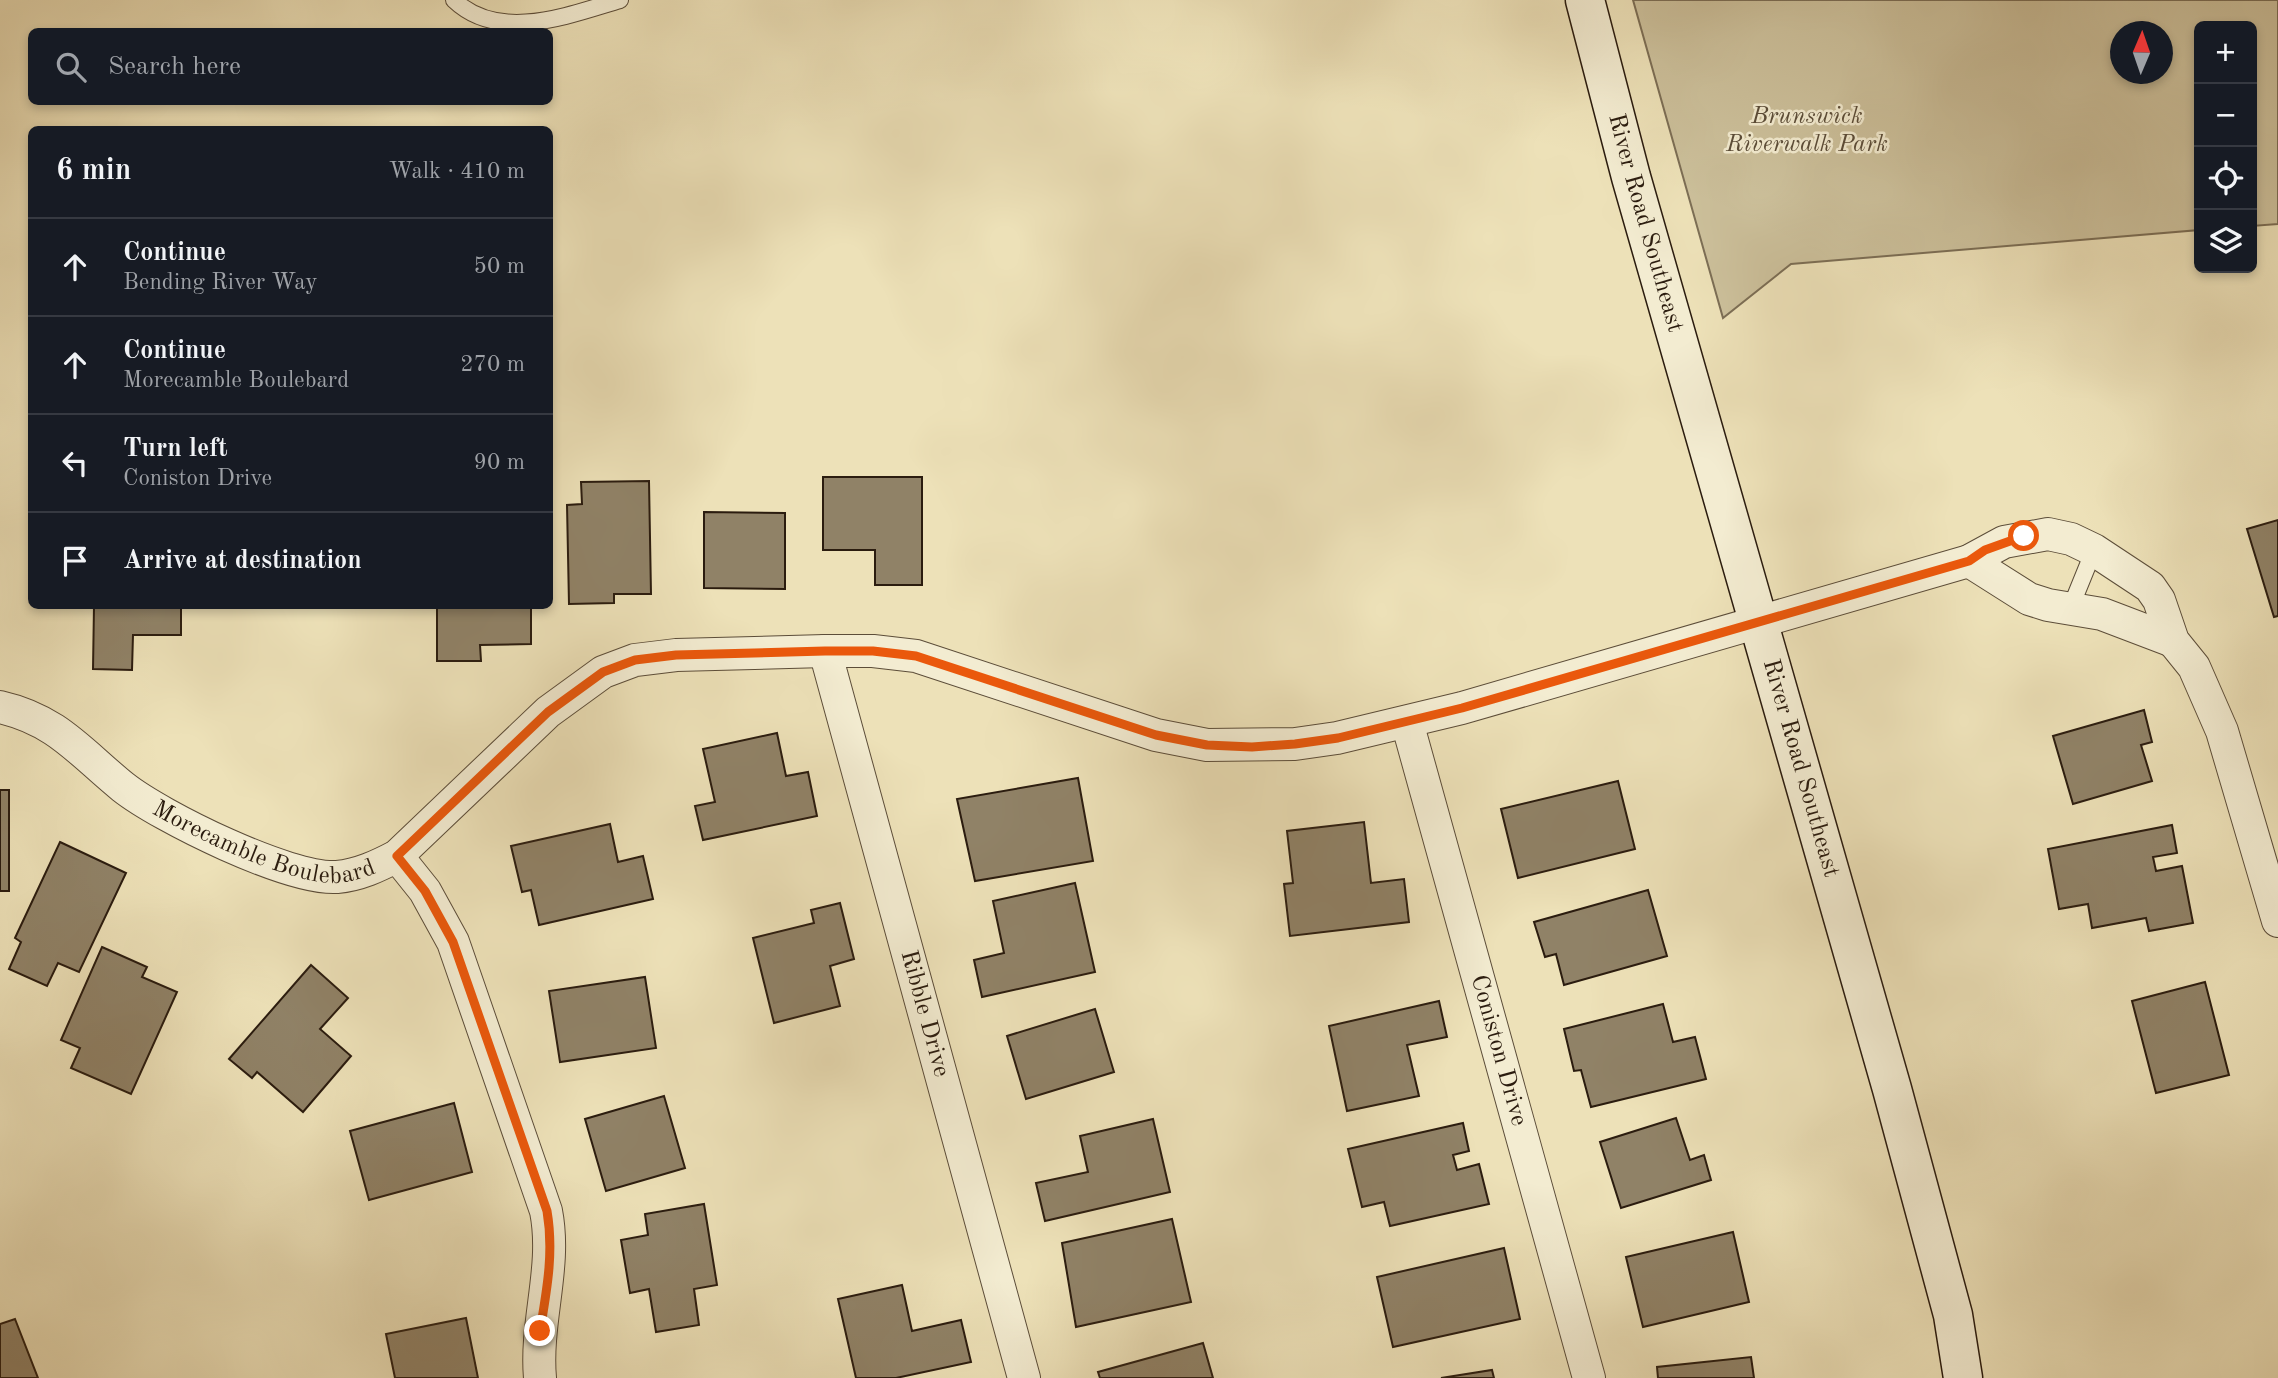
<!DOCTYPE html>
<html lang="en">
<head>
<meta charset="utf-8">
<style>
	body { margin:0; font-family:"Old Standard TT",serif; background:#242831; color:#f1f3f6 }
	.controls { position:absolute; right:21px; top:21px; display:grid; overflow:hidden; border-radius:10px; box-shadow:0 4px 10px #0003 }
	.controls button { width:63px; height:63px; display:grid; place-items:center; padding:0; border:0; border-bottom:2px solid #363941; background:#171b24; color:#f1f3f6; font:35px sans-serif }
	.compass { position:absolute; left:2110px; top:21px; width:63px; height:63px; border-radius:50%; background:#171b24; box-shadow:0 4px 10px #0003; rotate:2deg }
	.stop { position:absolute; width:21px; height:21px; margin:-16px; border:5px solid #ea580c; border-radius:50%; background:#fff }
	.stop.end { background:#ea580c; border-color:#fff; box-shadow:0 2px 7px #0008 }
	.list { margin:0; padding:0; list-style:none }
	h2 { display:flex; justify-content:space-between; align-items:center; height:91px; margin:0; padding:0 28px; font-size:30px }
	h2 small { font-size:23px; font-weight:400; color:#9ea1a6 }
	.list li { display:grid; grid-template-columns:46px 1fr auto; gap:21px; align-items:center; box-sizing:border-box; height:98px; padding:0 28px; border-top:2px solid #363941 }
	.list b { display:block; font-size:26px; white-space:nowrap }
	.list p { margin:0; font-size:23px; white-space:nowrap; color:#9ea1a6 }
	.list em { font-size:23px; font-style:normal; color:#9ea1a6 }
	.icon { flex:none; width:38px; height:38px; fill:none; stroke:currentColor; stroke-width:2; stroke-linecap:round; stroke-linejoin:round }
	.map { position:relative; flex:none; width:2278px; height:1378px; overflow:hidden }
	.search { position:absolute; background:#171b24; box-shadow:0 4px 10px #0003; left:28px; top:28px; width:525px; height:77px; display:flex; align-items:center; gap:18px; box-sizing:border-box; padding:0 24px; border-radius:10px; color:#9ea1a6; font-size:26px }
	.panel { position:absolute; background:#171b24; box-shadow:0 4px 10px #0003; left:28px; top:126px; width:525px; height:483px; border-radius:10px }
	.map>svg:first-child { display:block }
	.green { fill:#ccc09b; stroke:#7c6e55; stroke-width:2; fill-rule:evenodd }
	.building { fill:#908267; stroke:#2b1c0f; stroke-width:2 }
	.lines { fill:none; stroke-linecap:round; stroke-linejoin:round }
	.lane-casing { stroke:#5c4d39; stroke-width:18 }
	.street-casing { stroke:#5c4d39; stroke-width:34 }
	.secondary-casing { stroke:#2b1c0f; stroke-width:41 }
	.lane { stroke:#f3ecd1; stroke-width:16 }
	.street { stroke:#f3ecd1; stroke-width:32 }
	.secondary { stroke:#f3ecd1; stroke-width:38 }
	.route { stroke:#ea580c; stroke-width:9 }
	.labels { text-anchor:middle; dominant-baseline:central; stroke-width:5; stroke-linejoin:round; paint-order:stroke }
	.park-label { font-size:24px; font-style:italic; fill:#5b4d39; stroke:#f3ecd1 }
	.street-label { font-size:24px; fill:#2b1c0f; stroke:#f3ecd1 }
</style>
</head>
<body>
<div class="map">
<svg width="2278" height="1378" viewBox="0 0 2278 1378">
	<rect width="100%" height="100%" fill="#ede1b8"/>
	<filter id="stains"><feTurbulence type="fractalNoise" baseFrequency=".00286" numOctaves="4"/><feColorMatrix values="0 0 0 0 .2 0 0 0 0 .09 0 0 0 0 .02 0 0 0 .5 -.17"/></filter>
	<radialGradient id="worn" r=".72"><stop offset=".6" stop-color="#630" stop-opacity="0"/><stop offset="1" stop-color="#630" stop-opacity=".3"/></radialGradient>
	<!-- green -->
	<path class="green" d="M1633,0H2278V224L2252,226V26H2199V230L1791,264L1723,318ZM2120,32H2162V74H2120Z"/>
	<!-- building -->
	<g class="building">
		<path d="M823,477H922V585H875V550H823Z"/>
		<path d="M649,481L651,594H614V603L569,604L567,505L582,504L581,482Z"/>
		<path d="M704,512L785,513V589L704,588Z"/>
		<path d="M2278,520V616L2274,617L2247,529Z"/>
		<path d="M94,606H181V635H133L132,670L93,669Z"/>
		<path d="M437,606H531V644L480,645L481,661H437Z"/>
		<path d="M2144,710L2152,742L2141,745L2152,781L2073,804L2053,736Z"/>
		<path d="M777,733L786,776L808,772L817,816L703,840L695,806L715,802L703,749Z"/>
		<path d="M1078,778L1093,861L975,881L957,799Z"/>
		<path d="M1618,781L1635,849L1518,878L1501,809Z"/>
		<rect x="0" y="790" width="9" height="101"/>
		<path d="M1364,822L1371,883L1404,879L1409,922L1290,936L1284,884L1293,883L1287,831Z"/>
		<path d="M610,824L618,862L643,856L653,899L539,925L531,890L522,892L511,846Z"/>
		<path d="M2172,825L2177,853L2153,857L2156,871L2182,866L2193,923L2149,931L2146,918L2092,928L2088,904L2059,909L2048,849Z"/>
		<path d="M60,842L126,873L79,972L58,963L47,986L9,969L21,942L15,938Z"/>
		<path d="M1075,883L1095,972L982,997L974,960L1004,953L993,901Z"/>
		<path d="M1648,890L1667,956L1564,985L1556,954L1545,957L1534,922Z"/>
		<path d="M840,903L854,959L830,966L840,1006L774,1023L753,938L814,923L811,910Z"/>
		<path d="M102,947L147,967L142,977L177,992L131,1094L71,1068L80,1048L61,1040Z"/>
		<path d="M311,965L348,998L320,1029L351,1056L303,1112L257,1072L252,1078L229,1059Z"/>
		<path d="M645,977L656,1048L560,1062L549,991Z"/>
		<path d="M2205,982L2229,1075L2156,1093L2132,1001Z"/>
		<path d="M1439,1001L1447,1037L1407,1045L1419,1096L1347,1111L1329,1026Z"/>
		<path d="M1663,1004L1673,1042L1695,1037L1706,1079L1591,1107L1581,1070L1574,1071L1564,1029Z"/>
		<path d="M1095,1009L1114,1072L1026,1099L1007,1036Z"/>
		<path d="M664,1096L685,1168L606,1191L585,1119Z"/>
		<path d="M454,1103L472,1172L369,1200L350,1131Z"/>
		<path d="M1676,1118L1690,1160L1704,1155L1711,1180L1621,1208L1600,1142Z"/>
		<path d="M1153,1119L1170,1192L1045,1221L1036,1183L1088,1172L1080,1136Z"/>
		<path d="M1463,1123L1469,1151L1453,1155L1457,1170L1479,1164L1489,1204L1390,1226L1384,1202L1362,1207L1348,1149Z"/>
		<path d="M704,1204L717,1285L694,1289L699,1325L656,1332L649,1289L630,1293L621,1240L648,1235L645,1214Z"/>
		<path d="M1172,1219L1191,1302L1076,1327L1062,1243Z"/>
		<path d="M1733,1232L1749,1302L1643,1327L1626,1257Z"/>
		<path d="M1504,1248L1520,1319L1393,1347L1377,1277Z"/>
		<path d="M902,1285L912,1331L961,1320L971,1362L896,1378H856L838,1299Z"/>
		<path d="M466,1318L478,1378H395L386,1334Z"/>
		<path d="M15,1319L38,1378H0V1324Z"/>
		<path d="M1203,1343L1213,1378H1100L1098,1372Z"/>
		<path d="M1751,1357L1754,1378H1658L1657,1367Z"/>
		<path d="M1492,1370L1494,1378H1441Z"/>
	</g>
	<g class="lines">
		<!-- lane casing -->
		<g class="lane-casing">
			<g id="lane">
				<path d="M454,0C499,43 569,15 620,0"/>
				<path d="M2070,609L2094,550"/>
			</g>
		</g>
		<!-- street casing -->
		<g class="street-casing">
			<g id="street">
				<path d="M1969,561L2029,599L2048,605L2102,614L2173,641"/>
				<path id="s1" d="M825,651L1024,1378"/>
				<path id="s2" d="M0,707C57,720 80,752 123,787C161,817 289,880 337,877C359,875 378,866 397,856L548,712L603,672L635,660L676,655L825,651H873L916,656L1156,735L1207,745L1295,744L1337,738L1462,708L1969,561L2004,542L2048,534L2071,539L2094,550L2150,587L2159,600L2173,641L2194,667L2222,731L2278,921"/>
				<path id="s3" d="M1407,722L1589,1378"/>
				<path d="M397,856L425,891L453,942L546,1211C557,1267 535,1321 540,1378"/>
			</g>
		</g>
		<!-- secondary casing -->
		<g class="secondary-casing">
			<g id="secondary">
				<path id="s4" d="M1585,0L1631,177L1892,1089L1953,1315L1963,1378"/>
			</g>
		</g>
		<!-- lane -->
		<use href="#lane" class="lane"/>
		<!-- street -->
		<use href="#street" class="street"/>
		<!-- secondary -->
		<use href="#secondary" class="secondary"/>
	</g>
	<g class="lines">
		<!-- route -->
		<path class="route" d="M540,1331C547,1289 554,1252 547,1211L453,942L425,891L397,856L548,712L603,672L635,660L676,655L825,651H873L916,656L1156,735L1207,745L1252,747L1295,744L1338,738L1462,708L1969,561L1985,550L2024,536"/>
	</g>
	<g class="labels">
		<!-- park labels -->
		<g class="park-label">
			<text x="1807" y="117">Brunswick<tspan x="1807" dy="28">Riverwalk Park</tspan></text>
		</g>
		<!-- street labels -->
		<g class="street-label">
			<text stroke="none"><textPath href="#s4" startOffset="231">River Road Southeast</textPath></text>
			<text stroke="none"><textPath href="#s4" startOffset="798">River Road Southeast</textPath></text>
			<text stroke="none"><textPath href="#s2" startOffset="304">Morecamble Boulebard</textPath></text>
			<text stroke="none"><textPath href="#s1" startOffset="376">Ribble Drive</textPath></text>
			<text stroke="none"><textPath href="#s3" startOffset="341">Coniston Drive</textPath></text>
		</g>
	</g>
	<rect width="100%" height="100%" filter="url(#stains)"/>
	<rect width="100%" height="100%" fill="url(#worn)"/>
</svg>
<div class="controls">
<button>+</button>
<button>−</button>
<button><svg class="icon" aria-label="locate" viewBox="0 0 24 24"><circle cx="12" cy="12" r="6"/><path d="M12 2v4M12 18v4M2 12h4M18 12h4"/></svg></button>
<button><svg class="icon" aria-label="layers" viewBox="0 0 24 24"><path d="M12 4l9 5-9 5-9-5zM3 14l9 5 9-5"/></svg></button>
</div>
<svg class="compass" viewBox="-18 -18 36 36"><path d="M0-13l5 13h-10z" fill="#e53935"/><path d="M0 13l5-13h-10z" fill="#9ea1a6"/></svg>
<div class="stop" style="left:2024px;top:536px"></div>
<div class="stop end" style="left:540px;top:1331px"></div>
<div class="search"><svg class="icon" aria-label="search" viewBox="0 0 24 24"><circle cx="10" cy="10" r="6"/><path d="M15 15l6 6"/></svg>Search here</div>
<section class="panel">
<h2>6 min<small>Walk · 410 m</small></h2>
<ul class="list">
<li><svg class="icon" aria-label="ahead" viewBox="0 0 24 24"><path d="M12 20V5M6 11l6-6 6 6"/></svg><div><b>Continue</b><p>Bending River Way</p></div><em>50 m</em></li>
<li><svg class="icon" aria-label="ahead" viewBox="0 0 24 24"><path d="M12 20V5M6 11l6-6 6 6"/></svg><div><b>Continue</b><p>Morecamble Boulebard</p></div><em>270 m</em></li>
<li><svg class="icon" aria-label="left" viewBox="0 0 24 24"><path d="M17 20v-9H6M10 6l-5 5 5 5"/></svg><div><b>Turn left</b><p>Coniston Drive</p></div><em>90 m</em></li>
<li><svg class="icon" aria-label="arrive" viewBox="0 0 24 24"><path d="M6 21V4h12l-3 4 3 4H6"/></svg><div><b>Arrive at destination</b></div></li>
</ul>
</section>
</div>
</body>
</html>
